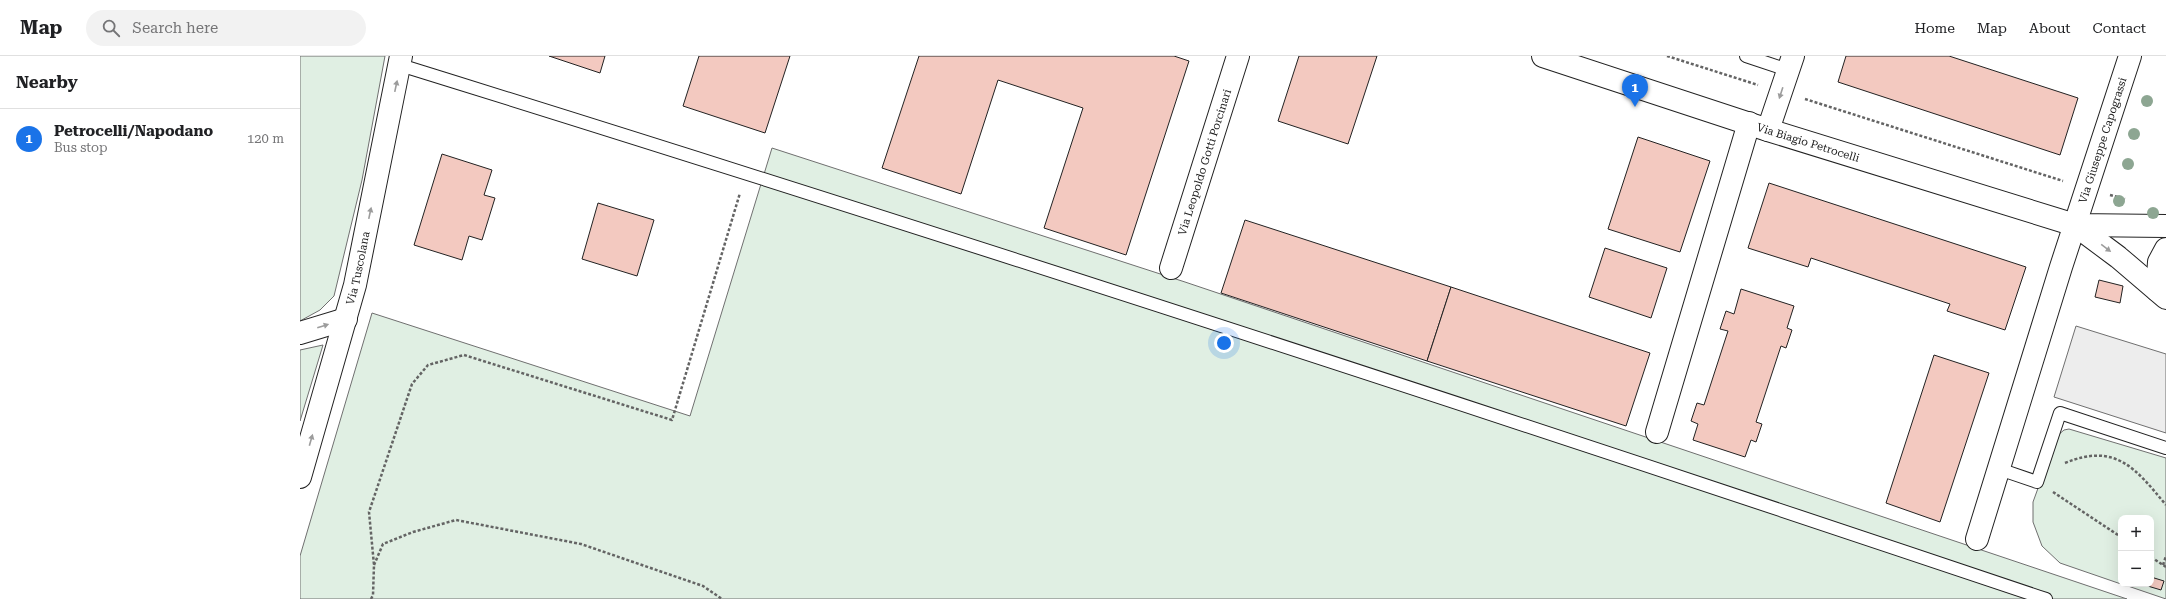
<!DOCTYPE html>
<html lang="en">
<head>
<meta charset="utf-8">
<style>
	body { margin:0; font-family:"Roboto Serif",serif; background:#f2f2f2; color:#202124 }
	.controls { position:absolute; right:12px; bottom:12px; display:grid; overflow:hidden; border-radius:8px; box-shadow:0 4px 16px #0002 }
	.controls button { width:36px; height:36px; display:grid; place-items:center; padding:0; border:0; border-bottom:1px solid #e0e0e0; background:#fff; color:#202124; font:20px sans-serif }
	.you { position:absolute; left:924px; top:287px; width:14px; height:14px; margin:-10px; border:3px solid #fff; border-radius:50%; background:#1a73e8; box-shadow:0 0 0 6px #1a73e833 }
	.badge { display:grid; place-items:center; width:26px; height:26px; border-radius:50%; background:#1a73e8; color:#fff; font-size:13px; font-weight:700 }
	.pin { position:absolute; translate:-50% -33px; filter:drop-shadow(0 1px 2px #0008) }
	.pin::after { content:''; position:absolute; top:21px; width:14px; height:12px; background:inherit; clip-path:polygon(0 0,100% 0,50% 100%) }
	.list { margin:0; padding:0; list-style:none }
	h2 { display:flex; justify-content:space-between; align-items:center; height:52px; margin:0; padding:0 16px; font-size:17px }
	h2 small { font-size:13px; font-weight:400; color:#757577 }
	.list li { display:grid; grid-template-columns:26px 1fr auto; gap:12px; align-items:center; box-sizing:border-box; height:60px; padding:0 16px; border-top:1px solid #e0e0e0 }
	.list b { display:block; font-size:15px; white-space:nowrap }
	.list p { margin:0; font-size:13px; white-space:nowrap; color:#757577 }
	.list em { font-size:13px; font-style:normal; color:#757577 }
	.icon { flex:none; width:22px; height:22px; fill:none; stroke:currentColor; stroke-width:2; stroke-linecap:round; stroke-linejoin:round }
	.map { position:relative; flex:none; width:1866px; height:543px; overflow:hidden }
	header { display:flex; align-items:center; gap:24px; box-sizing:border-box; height:56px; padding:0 20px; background:#fff; border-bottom:1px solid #e0e0e0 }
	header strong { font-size:19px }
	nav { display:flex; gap:22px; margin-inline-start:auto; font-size:14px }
	.search { width:280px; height:36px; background:#f2f2f2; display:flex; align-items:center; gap:10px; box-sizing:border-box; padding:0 14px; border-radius:22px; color:#757577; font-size:15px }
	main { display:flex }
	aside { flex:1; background:#fff }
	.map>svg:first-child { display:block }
	.green { fill:#e0efe3; stroke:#6f6f6f }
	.parking { fill:#ededed; stroke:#6f6f6f }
	.building { fill:#f3c9c0; stroke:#222 }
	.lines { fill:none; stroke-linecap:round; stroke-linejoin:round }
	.lane-casing { stroke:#222; stroke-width:14 }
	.street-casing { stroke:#222; stroke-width:24 }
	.secondary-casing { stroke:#222; stroke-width:24 }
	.path { stroke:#646464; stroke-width:2.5; stroke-dasharray:3 2; stroke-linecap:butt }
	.lane { stroke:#fff; stroke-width:12 }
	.street { stroke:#fff; stroke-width:22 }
	.secondary { stroke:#fff; stroke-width:22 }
	.tree { fill:#8da692 }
	.oneway { fill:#9c9c9c }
	.labels { text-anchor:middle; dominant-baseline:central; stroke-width:3; stroke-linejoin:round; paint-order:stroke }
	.street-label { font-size:11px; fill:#222; stroke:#fff }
</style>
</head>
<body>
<header>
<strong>Map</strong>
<div class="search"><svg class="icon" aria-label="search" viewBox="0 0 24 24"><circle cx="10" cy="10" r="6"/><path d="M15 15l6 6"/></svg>Search here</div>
<nav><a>Home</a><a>Map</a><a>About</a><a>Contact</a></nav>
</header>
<main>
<aside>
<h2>Nearby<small></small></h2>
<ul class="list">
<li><span class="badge">1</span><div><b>Petrocelli/Napodano</b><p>Bus stop</p></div><em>120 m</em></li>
</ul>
</aside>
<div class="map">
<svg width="1866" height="543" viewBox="0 0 1866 543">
	<rect width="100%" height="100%" fill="#fff"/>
	<!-- green -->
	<g class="green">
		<path d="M0,0H85L62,124L34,240L20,254L0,265Z"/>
		<path d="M472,92L885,226L1827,543H0V500L72,257L390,360Z"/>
		<path d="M23,289L0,365V294Z"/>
		<path d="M1769,373L1866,402V543L1822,528H1851V462H1821V528L1760,507L1742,490L1733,466V446L1757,380L1764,374Z"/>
	</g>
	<!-- parking -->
	<path class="parking" d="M1776,270L1866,298V377L1754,341Z"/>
	<!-- building -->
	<g class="building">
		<path d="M249,0H305L300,17Z"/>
		<path d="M399,0H490L465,77L383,50Z"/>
		<path d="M619,0H874L889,5L826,199L744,172L783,52L698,24L661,138L582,112Z"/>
		<path d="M999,0H1077L1048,88L978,65Z"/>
		<path d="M1546,0H1649L1778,42L1760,99L1538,26Z"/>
		<path d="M1338,81L1410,105L1380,196L1308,173Z"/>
		<path d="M142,98L192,114L184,139L195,142L182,184L169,180L162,204L114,189Z"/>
		<path d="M1469,127L1726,211L1705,274L1647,255L1650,248L1511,202L1508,211L1448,192Z"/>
		<path d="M298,147L354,164L337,220L282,203Z"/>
		<path d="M945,164L1151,231L1127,305L921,237Z"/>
		<path d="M1305,192L1367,212L1351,262L1289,241Z"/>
		<path d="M1799,224L1823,230L1820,247L1795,241Z"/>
		<path d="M1151,231L1350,297L1326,370L1127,305Z"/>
		<path d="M1441,233L1494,250L1487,272L1492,274L1486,292L1481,290L1456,366L1462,368L1456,386L1451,384L1445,401L1393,384L1398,368L1391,365L1397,347L1404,349L1428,275L1420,273L1426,255L1434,258Z"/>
		<path d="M1634,299L1689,317L1640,466L1586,447Z"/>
		<path d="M1851,521L1864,525L1861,534L1841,528H1851Z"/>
	</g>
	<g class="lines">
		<!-- lane casing -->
		<g class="lane-casing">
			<g id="lane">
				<path d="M1446,0L1488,14"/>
				<path d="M100,9C651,180 1199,359 1746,543"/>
				<path d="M1699,413L1737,426L1760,357L1866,392"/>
			</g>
		</g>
		<!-- street casing -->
		<g class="street-casing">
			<g id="street">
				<path d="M1468,74L1493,0"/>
				<path id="s1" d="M871,212L938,0"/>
				<path d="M1857,234L1859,206L1866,193"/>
				<path d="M1357,376L1449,67"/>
				<path id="s2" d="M1677,483L1761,211L1830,0"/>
			</g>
		</g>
		<!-- secondary casing -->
		<g class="secondary-casing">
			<g id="secondary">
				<path id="s3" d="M1243,0L1468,74L1775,169L1866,170"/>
				<path d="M1775,169L1818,201L1866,242"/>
				<path d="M0,277L46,263"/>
				<path id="s4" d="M0,421L55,229L101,0"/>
			</g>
		</g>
		<!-- path -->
		<g class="path">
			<path d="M1367,0L1458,29"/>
			<path d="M1505,43L1763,125"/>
			<path d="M1810,139L1825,143"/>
			<path d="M1765,407C1816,386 1836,413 1866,449"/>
			<path d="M1753,436L1821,481"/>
			<path d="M1851,501L1866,511"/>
			<path d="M74,509L83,488L113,476L156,464L281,488L403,530L422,543"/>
			<path d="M1863,509L1866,500"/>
			<path d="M71,543L73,539L74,509L69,456L112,328L128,309L164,299L372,364L440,137"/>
		</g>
		<!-- lane -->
		<use href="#lane" class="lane"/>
		<!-- street -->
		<use href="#street" class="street"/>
		<!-- secondary -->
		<use href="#secondary" class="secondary"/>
	</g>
	<!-- trees -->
	<g class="tree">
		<circle cx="1847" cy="45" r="6"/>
		<circle cx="1834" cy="78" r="6"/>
		<circle cx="1828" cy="108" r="6"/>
		<circle cx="1819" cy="145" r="6"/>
		<circle cx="1853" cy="157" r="6"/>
	</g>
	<!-- one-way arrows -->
	<defs><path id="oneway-solid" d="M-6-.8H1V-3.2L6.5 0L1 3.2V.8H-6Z"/></defs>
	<g class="oneway">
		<use href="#oneway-solid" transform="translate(96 30) rotate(-78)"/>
		<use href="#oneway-solid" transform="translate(1481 37) rotate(108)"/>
		<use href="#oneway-solid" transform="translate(70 157) rotate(-78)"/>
		<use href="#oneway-solid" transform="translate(1806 192) rotate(37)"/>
		<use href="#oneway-solid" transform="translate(23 270) rotate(-17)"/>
		<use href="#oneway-solid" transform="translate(11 384) rotate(-74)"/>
	</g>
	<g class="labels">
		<!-- street labels -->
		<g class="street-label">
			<text stroke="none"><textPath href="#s2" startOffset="418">Via Giuseppe Capograssi</textPath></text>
			<text stroke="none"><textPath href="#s3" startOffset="279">Via Biagio Petrocelli</textPath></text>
			<text stroke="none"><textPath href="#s1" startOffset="111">Via Leopoldo Gotti Porcinari</textPath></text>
			<text stroke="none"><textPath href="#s4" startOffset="217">Via Tuscolana</textPath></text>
		</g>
	</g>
</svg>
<div class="controls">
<button>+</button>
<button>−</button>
</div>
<div class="you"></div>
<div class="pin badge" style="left:1335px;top:51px">1</div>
</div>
</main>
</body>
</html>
